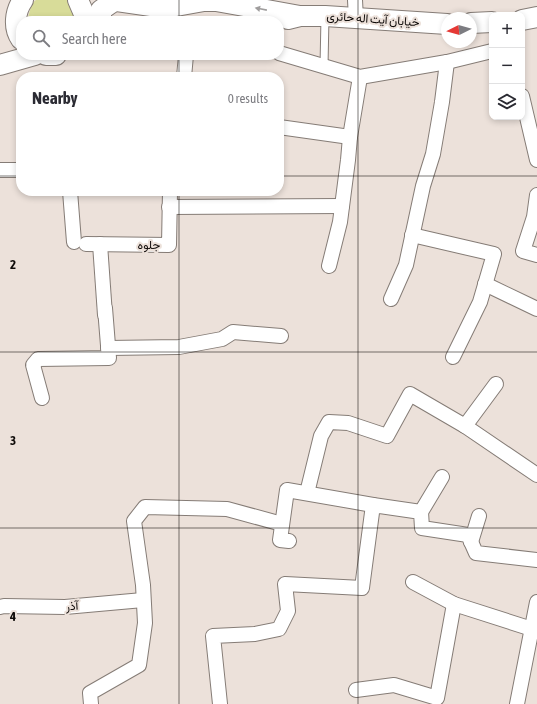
<!DOCTYPE html>
<html lang="en">
<head>
<meta charset="utf-8">
<style>
	body { margin:0; font-family:"Asap Condensed",Vazirmatn,sans-serif; background:#f7f7f7; color:#2b2b33 }
	.controls { position:absolute; right:12px; top:12px; display:grid; overflow:hidden; border-radius:8px; box-shadow:0 2px 6px #0003 }
	.controls button { width:36px; height:36px; display:grid; place-items:center; padding:0; border:0; border-bottom:1px solid #e1e1e2; background:#fff; color:#2b2b33; font:20px sans-serif }
	.compass { position:absolute; left:441px; top:12px; width:36px; height:36px; border-radius:50%; background:#fff; box-shadow:0 2px 6px #0003; rotate:265deg }
	.list { margin:0; padding:0; list-style:none }
	h2 { display:flex; justify-content:space-between; align-items:center; height:52px; margin:0; padding:0 16px; font-size:17px }
	h2 small { font-size:13px; font-weight:400; color:#7c7c81 }
	.icon { flex:none; width:22px; height:22px; fill:none; stroke:currentColor; stroke-width:2; stroke-linecap:round; stroke-linejoin:round }
	.map { position:relative; flex:none; width:537px; height:704px; overflow:hidden }
	.search { position:absolute; background:#fff; box-shadow:0 2px 6px #0003; left:16px; top:16px; width:268px; height:44px; display:flex; align-items:center; gap:10px; box-sizing:border-box; padding:0 14px; border-radius:16px; color:#7c7c81; font-size:15px }
	.panel { position:absolute; background:#fff; box-shadow:0 2px 6px #0003; left:16px; top:72px; width:268px; height:124px; border-radius:16px }
	.map>svg:first-child { display:block }
	.green { fill:#d8dc99 }
	.lines { fill:none; stroke-linecap:round; stroke-linejoin:round }
	.service-casing { stroke:#857c76; stroke-width:9 }
	.minor-casing { stroke:#857c76; stroke-width:16 }
	.secondary-casing { stroke:#857c76; stroke-width:22 }
	.service { stroke:#fff; stroke-width:7 }
	.minor { stroke:#fff; stroke-width:14 }
	.secondary { stroke:#fff; stroke-width:20 }
	.oneway { fill:#9f9d9d }
	.grid { fill:none; stroke:#0f0b09; stroke-width:1; stroke-opacity:0.55 }
	.labels { text-anchor:middle; dominant-baseline:central; stroke-width:4; stroke-linejoin:round; paint-order:stroke }
	.street-label { font-size:12px; fill:#0f0b09; stroke:#ece1da }
	.grid-label { font-size:13px; text-anchor:middle; font-weight:bold; fill:#0f0b09; stroke:#ece1da; stroke-width:4; stroke-linejoin:round; paint-order:stroke }
</style>
</head>
<body>
<div class="map">
<svg width="537" height="704" viewBox="0 0 537 704">
	<rect width="100%" height="100%" fill="#ece1da"/>
	<!-- green -->
	<path class="green" d="M36,0H68L72,3L76,21H27L32,3Z"/>
	<g class="lines">
		<!-- service casing -->
		<g class="service-casing">
			<path id="service" d="M324,66L325,17"/>
		</g>
		<!-- minor casing -->
		<g class="minor-casing">
			<g id="minor">
				<path d="M355,0L356,19"/>
				<path d="M279,53L360,77L447,62L492,51"/>
				<path d="M184,77L186,55"/>
				<path d="M522,96L537,160"/>
				<path d="M279,127L350,137"/>
				<path d="M0,170H21"/>
				<path d="M70,191L74,242"/>
				<path d="M537,195L534,217L523,251L537,255"/>
				<path d="M169,207L342,206"/>
				<path d="M412,235L494,254L480,302L453,357"/>
				<path d="M86,244L169,245L170,191"/>
				<path d="M100,244L105,315"/>
				<path d="M329,266L340,222L348,160L350,137L360,77"/>
				<path d="M485,284L537,309"/>
				<path d="M391,299L406,265L423,186L433,154L442,102L447,62"/>
				<path d="M108,348L179,347L222,339L233,332L281,336"/>
				<path d="M42,398L33,365L38,359L109,358L105,308"/>
				<path d="M465,426L496,384"/>
				<path d="M307,493L321,436L329,422L348,423L387,436L410,394L465,426L537,475"/>
				<path d="M421,512L442,477"/>
				<path d="M289,541L280,540L287,490L373,505"/>
				<path d="M471,542L479,516"/>
				<path d="M413,582L454,604L532,629"/>
				<path d="M0,607L4,606L65,607L143,600"/>
				<path d="M356,690L394,685L437,698L454,604"/>
				<path d="M91,704L90,693L139,665L145,623L143,585L134,521L145,507L227,509L282,524"/>
				<path d="M220,704L213,636L255,634L279,629L288,611L285,584L362,588L373,505L421,512L422,528L468,535L476,553L537,560"/>
				<path d="M517,704L537,602"/>
			</g>
		</g>
		<!-- secondary casing -->
		<g class="secondary-casing">
			<g id="secondary">
				<path d="M78,0L84,14V21"/>
				<path d="M110,0L165,8L204,1H216L300,16"/>
				<path d="M288,19L300,16H325L447,24"/>
				<path d="M522,20L537,17"/>
				<path d="M101,21V10L114,1"/>
				<path d="M471,23L492,22"/>
				<path d="M21,39C13,28 15,11 23,0"/>
				<path d="M46,55H56"/>
				<path d="M0,65L35,55"/>
			</g>
		</g>
		<!-- service -->
		<use href="#service" class="service"/>
		<!-- minor -->
		<use href="#minor" class="minor"/>
		<!-- secondary -->
		<use href="#secondary" class="secondary"/>
	</g>
	<!-- one-way arrows -->
	<defs><path id="oneway-solid" d="M-6-.8H1V-3.2L6.5 0L1 3.2V.8H-6Z"/></defs>
	<use class="oneway" href="#oneway-solid" transform="translate(261 9) rotate(-169)"/>
	<!-- grid -->
	<path class="grid" d="M179,0V21M358,0V704M179,55V77M0,176H21M279,176H537M179,191V704M0,352H537M0,528H537"/>
	<g class="labels">
		<!-- street labels -->
		<g class="street-label">
			<text transform="translate(373 19) rotate(4)">خیابان آیت اله حائری</text>
			<text x="149" y="245">جلوه</text>
			<text transform="translate(72 606) rotate(-4)">آذر</text>
		</g>
	</g>
	<g class="grid-label">
		<text x="13" y="269">2</text>
		<text x="13" y="445">3</text>
		<text x="13" y="621">4</text>
	</g>
</svg>
<div class="controls">
<button>+</button>
<button>−</button>
<button><svg class="icon" aria-label="layers" viewBox="0 0 24 24"><path d="M12 4l9 5-9 5-9-5zM3 14l9 5 9-5"/></svg></button>
</div>
<svg class="compass" viewBox="-18 -18 36 36"><path d="M0-13l5 13h-10z" fill="#e53935"/><path d="M0 13l5-13h-10z" fill="#7c7c81"/></svg>
<div class="search"><svg class="icon" aria-label="search" viewBox="0 0 24 24"><circle cx="10" cy="10" r="6"/><path d="M15 15l6 6"/></svg>Search here</div>
<section class="panel">
<h2>Nearby<small>0 results</small></h2>
<ul class="list">
</ul>
</section>
</div>
</body>
</html>
